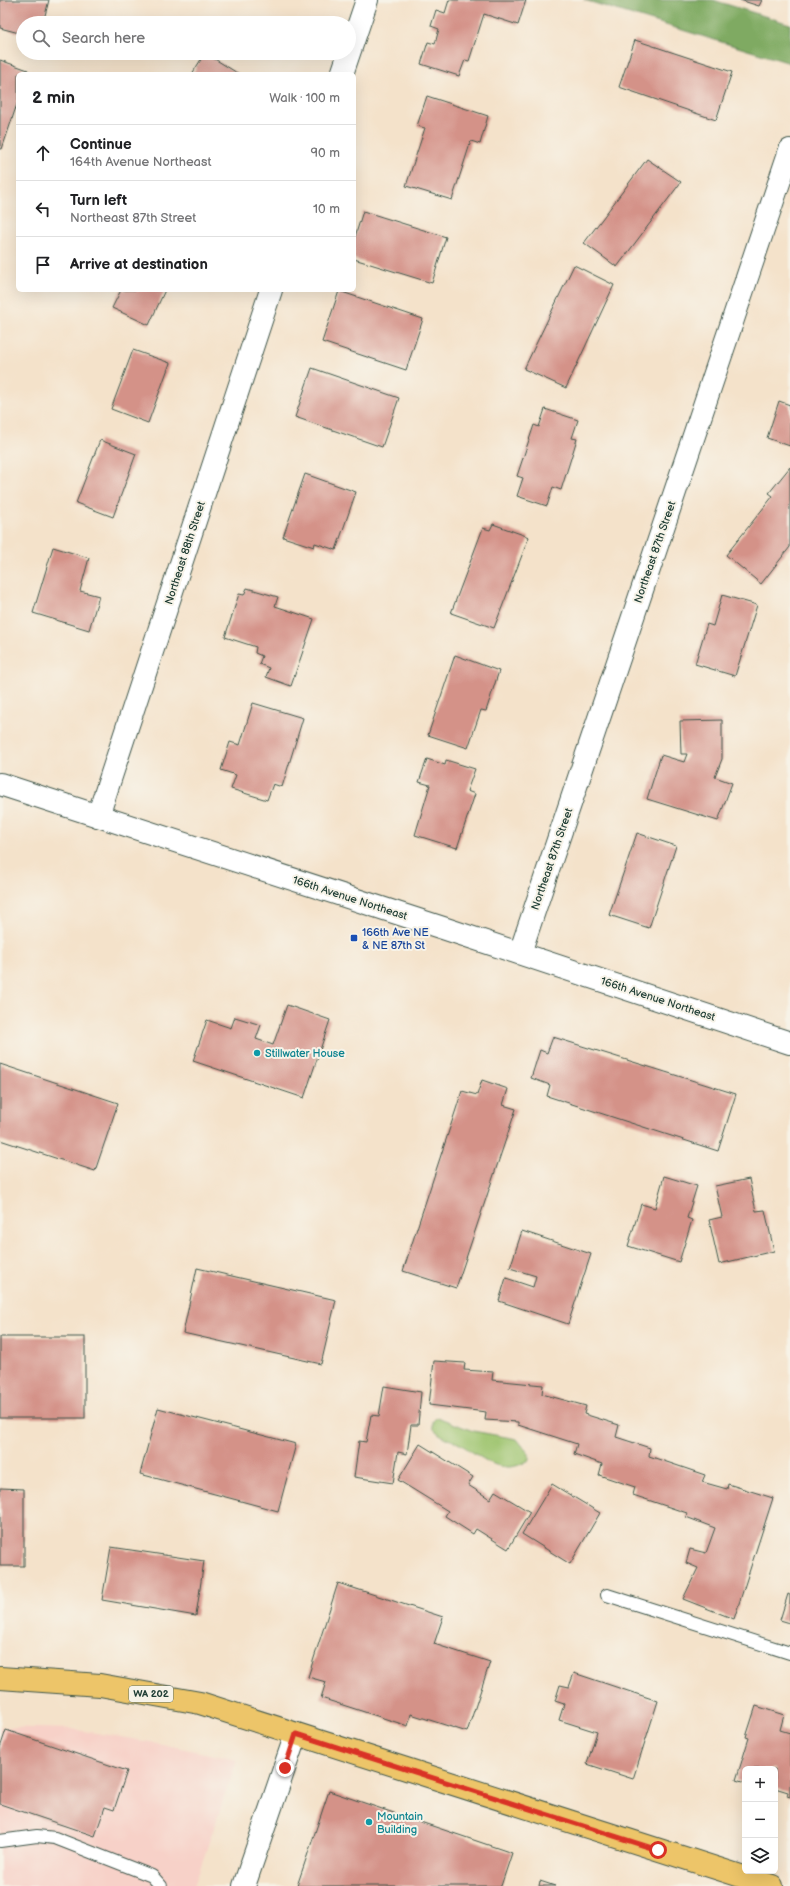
<!DOCTYPE html>
<html lang="en">
<head>
<meta charset="utf-8">
<style>
	body { margin:0; font-family:"Balsamiq Sans",sans-serif; background:#f6f6f6; color:#202124 }
	.controls { position:absolute; right:12px; bottom:12px; display:grid; overflow:hidden; border-radius:6px; box-shadow:0 4px 16px #0002 }
	.controls button { width:36px; height:36px; display:grid; place-items:center; padding:0; border:0; border-bottom:1px solid #e0e0e0; background:#fff; color:#202124; font:20px sans-serif }
	.stop { position:absolute; width:12px; height:12px; margin:-9px; border:3px solid #d93025; border-radius:50%; background:#fff }
	.stop.end { background:#d93025; border-color:#fff; box-shadow:0 1px 4px #0008 }
	.list { margin:0; padding:0; list-style:none }
	h2 { display:flex; justify-content:space-between; align-items:center; height:52px; margin:0; padding:0 16px; font-size:17px }
	h2 small { font-size:13px; font-weight:400; color:#757577 }
	.list li { display:grid; grid-template-columns:26px 1fr auto; gap:12px; align-items:center; box-sizing:border-box; height:56px; padding:0 16px; border-top:1px solid #e0e0e0 }
	.list b { display:block; font-size:15px; white-space:nowrap }
	.list p { margin:0; font-size:13px; white-space:nowrap; color:#757577 }
	.list em { font-size:13px; font-style:normal; color:#757577 }
	.icon { flex:none; width:22px; height:22px; fill:none; stroke:currentColor; stroke-width:2; stroke-linecap:round; stroke-linejoin:round }
	.map { position:relative; flex:none; width:790px; height:1886px; overflow:hidden }
	.search { position:absolute; background:#fff; box-shadow:0 4px 16px #0002; left:16px; top:16px; width:340px; height:44px; display:flex; align-items:center; gap:10px; box-sizing:border-box; padding:0 14px; border-radius:22px; color:#757577; font-size:15px }
	.panel { position:absolute; background:#fff; box-shadow:0 4px 16px #0002; left:16px; top:72px; width:340px; height:220px; border-radius:6px }
	.map>svg:first-child { display:block }
	.built { fill:#f7d1c8 }
	.green { fill:#9fc56f; stroke:#5f8152 }
	.forest { fill:#7faa62; stroke:#4f744b }
	.building { fill:#d49288 }
	.lines { fill:none; stroke-linecap:round; stroke-linejoin:round }
	.service-casing { stroke:#3f564a; stroke-width:14 }
	.minor-casing { stroke:#3f564a; stroke-width:24 }
	.tertiary-casing { stroke:#3f564a; stroke-width:24 }
	.primary-casing { stroke:#3f564a; stroke-width:24 }
	.service { stroke:#fff; stroke-width:12 }
	.minor { stroke:#fff; stroke-width:22 }
	.tertiary { stroke:#fff; stroke-width:22 }
	.primary { stroke:#edc569; stroke-width:22 }
	.route { stroke:#d93025; stroke-width:5 }
	.transit-dot { fill:#1a4fb4; stroke:#f7f3e8; stroke-width:1.5 }
	.culture-dot { fill:#0f9aa8; stroke:#f7f3e8; stroke-width:1.5 }
	.labels { text-anchor:middle; dominant-baseline:central; stroke-width:4; stroke-linejoin:round; paint-order:stroke }
	.shield { fill:#f7f3e8; stroke:#60746a; stroke-width:1 }
	.shield-label { font-size:10px; font-weight:bold; fill:#1f3d34 }
	.street-label { font-size:11px; fill:#1f3d34; stroke:#f7f3e8 }
	.transit-label { font-size:11px; fill:#164399; stroke:#f7f3e8; text-anchor:start }
	.culture-label { font-size:11px; fill:#0d838f; stroke:#f7f3e8; text-anchor:start }
</style>
</head>
<body>
<div class="map">
<svg width="790" height="1886" viewBox="0 0 790 1886">
	<rect width="100%" height="100%" fill="#f7f3e8"/>
	<filter id="ink" filterUnits="userSpaceOnUse"><feTurbulence type="fractalNoise" baseFrequency=".025" numOctaves="2"/><feDisplacementMap in="SourceGraphic" scale="8" xChannelSelector="R" yChannelSelector="G"/><feConvolveMatrix kernelMatrix="1 2 1 2 8 2 1 2 1" color-interpolation-filters="sRGB"/></filter>
	<filter id="wash" filterUnits="userSpaceOnUse"><feTurbulence type="fractalNoise" baseFrequency=".012" numOctaves="4" result="noise"/><feDisplacementMap in="SourceGraphic" scale="16" xChannelSelector="R" yChannelSelector="G"/><feGaussianBlur stdDeviation="0.9" result="paint"/><feColorMatrix in="noise" values="0 0 0 0 0 0 0 0 0 0 0 0 0 0 0 0 0 1.4 0 .05"/><feComposite in="paint" operator="in"/></filter>
	<g filter="url(#wash)">
		<rect width="100%" height="100%" fill="#f4e2ca"/>
		<!-- built -->
		<path class="built" d="M0,1727L71,1729L157,1743L237,1760L194,1886H0Z"/>
		<!-- green -->
		<path class="green" d="M437,1417L473,1431L517,1439L529,1454V1460C500,1479 481,1455 456,1442C447,1438 440,1436 433,1428V1421Z"/>
		<!-- forest -->
		<path class="forest" d="M584,0H713L790,24V63Z"/>
		<g id="blocks">
			<!-- building -->
			<g class="building">
				<path d="M0,0H49L43,23H23V34L0,28Z"/>
				<path d="M449,0H526L518,25L484,14L469,61L465,60L459,76L421,64L428,42L435,44L439,29L431,26L436,10L445,13Z"/>
				<path d="M740,0H762L759,6Z"/>
				<path d="M635,40L732,72L716,120L619,87Z"/>
				<path d="M205,53L239,74H192Z"/>
				<path d="M0,60L28,70L27,74H18V101L2,149H0Z"/>
				<path d="M427,96L488,116L480,144L471,141L452,200L406,186L425,128L417,126Z"/>
				<path d="M647,159L681,182L617,267L584,243Z"/>
				<path d="M363,211L446,237L432,283L354,259V240Z"/>
				<path d="M574,265L614,285L566,388L524,369Z"/>
				<path d="M121,290H165L149,325L112,308Z"/>
				<path d="M339,291L423,319L406,370L322,342Z"/>
				<path d="M133,350L170,363L148,423L111,409Z"/>
				<path d="M312,368L399,398L382,447L295,417Z"/>
				<path d="M779,401L790,405V446L767,438Z"/>
				<path d="M545,409L578,420L572,438L577,439L561,490L553,487L547,506L517,496L523,478L517,476L534,425L539,427Z"/>
				<path d="M100,440L136,454L113,517L76,503Z"/>
				<path d="M790,467V547L761,584L726,555L773,496L769,493Z"/>
				<path d="M305,474L356,492L336,550L315,543L314,547L283,537Z"/>
				<path d="M493,524L529,537L494,628L451,613L483,528L490,530Z"/>
				<path d="M53,547L89,558L80,591L99,596L89,630L33,613Z"/>
				<path d="M247,588L278,597L275,606L314,619L291,686L266,677L269,668L259,664L262,656L255,653L256,647L225,637L239,594L244,595Z"/>
				<path d="M722,595L757,605L735,676L695,664L707,624L713,626Z"/>
				<path d="M455,655L499,671L486,711L481,710L468,748L428,735Z"/>
				<path d="M253,703L303,718L282,787L273,784L267,800L231,789L236,775L221,770L230,742L240,745Z"/>
				<path d="M722,720V759L715,777L732,783L718,821L647,799L661,755L684,762L687,754H681L680,721Z"/>
				<path d="M427,759L445,765L446,760L475,769L467,791L475,794L457,848L415,835L430,785L419,782Z"/>
				<path d="M637,833L676,846L649,928L609,915Z"/>
				<path d="M287,1005L330,1020L304,1098L193,1061L207,1020L231,1028L235,1017L261,1025L256,1039L273,1045Z"/>
				<path d="M553,1037L736,1094L718,1151L547,1096L550,1085L531,1078L540,1050L547,1053Z"/>
				<path d="M0,1064L118,1103L95,1171L0,1140Z"/>
				<path d="M482,1080L508,1089L503,1105L516,1109L456,1288L403,1271L462,1091L477,1095Z"/>
				<path d="M664,1176L697,1186L687,1218L692,1220L679,1262L628,1246L641,1204L655,1208Z"/>
				<path d="M749,1179L756,1211L765,1210L774,1251L719,1264L709,1220L722,1217L715,1186Z"/>
				<path d="M522,1231L591,1254L568,1324L499,1301L506,1278L533,1287L536,1276L510,1268Z"/>
				<path d="M197,1268L336,1300L321,1364L183,1333Z"/>
				<rect x="0" y="1337" width="85" height="81"/>
				<path d="M434,1361L465,1363L464,1370L493,1372L492,1380L543,1385L542,1394L586,1406L584,1414L619,1425L616,1437L650,1448L649,1456L705,1475L702,1482L727,1489L728,1484L773,1498L734,1619L683,1599L698,1568L686,1563L690,1549L706,1553L715,1528L686,1517L687,1513L633,1495L635,1487L599,1475L602,1464L574,1454L577,1444L518,1425V1422L485,1420L486,1412L429,1405Z"/>
				<path d="M384,1386L421,1392L418,1425H411L407,1454L398,1452L393,1483L354,1477L359,1441L366,1442L371,1415L379,1416Z"/>
				<path d="M158,1408L296,1444L278,1511L140,1474Z"/>
				<path d="M420,1444L473,1477L468,1485L490,1499L495,1491L530,1512L508,1549L476,1529L473,1534L445,1516L448,1511L398,1480Z"/>
				<path d="M552,1484L600,1513L570,1564L522,1534Z"/>
				<path d="M0,1488L24,1489V1566H0Z"/>
				<path d="M111,1547L204,1561L196,1616L102,1600Z"/>
				<path d="M338,1583L443,1617L434,1644L490,1662L467,1732L411,1714L408,1726L321,1698L326,1682L308,1677Z"/>
				<path d="M788,1594L790,1595V1623L780,1620Z"/>
				<path d="M574,1673L658,1701L633,1779L587,1764L597,1732L559,1720L564,1704L555,1701L560,1685L569,1687Z"/>
				<path d="M756,1706L784,1715L780,1730L790,1733V1797L787,1796L788,1792L775,1788V1769H745V1783L736,1780L749,1738L746,1737Z"/>
				<path d="M6,1730L127,1771L114,1810L105,1807L95,1836L0,1804V1748Z"/>
				<path d="M329,1791L512,1853L501,1886H297Z"/>
				<path d="M540,1881L555,1886H539Z"/>
			</g>
		</g>
	</g>
	<g filter="url(#ink)">
		<use href="#blocks" fill-opacity="0" stroke="#3f564a" stroke-width="1"/>
		<g class="lines">
			<!-- service casing -->
			<g class="service-casing">
				<g id="service">
					<path d="M607,1595L790,1653"/>
					<path d="M0,1841L37,1836L55,1838L152,1876L161,1886"/>
				</g>
			</g>
			<!-- minor casing -->
			<g class="minor-casing">
				<g id="minor">
					<path d="M342,74L367,0"/>
					<path d="M98,816L271,290"/>
					<path d="M520,953L790,150"/>
					<path d="M244,1886L296,1734"/>
				</g>
			</g>
			<!-- tertiary casing -->
			<g class="tertiary-casing">
				<path id="tertiary" d="M0,784L446,929L790,1043"/>
			</g>
			<!-- primary casing -->
			<g class="primary-casing">
				<path id="primary" d="M0,1678L100,1685L200,1703L772,1886"/>
			</g>
			<!-- service -->
			<use href="#service" class="service"/>
			<!-- minor -->
			<use href="#minor" class="minor"/>
			<!-- tertiary -->
			<use href="#tertiary" class="tertiary"/>
			<!-- primary -->
			<use href="#primary" class="primary"/>
		</g>
	</g>
	<g class="lines" filter="url(#ink)">
		<!-- route -->
		<path class="route" d="M285,1768L296,1734L658,1850"/>
	</g>
	<!-- markers -->
	<rect class="transit-dot" x="350" y="934" width="8" height="8" rx="2"/>
	<g class="culture-dot">
		<circle cx="257" cy="1053" r="4"/>
		<circle cx="369" cy="1822" r="4"/>
	</g>
	<g class="labels">
		<!-- shield labels -->
		<rect class="shield" x="129" y="1686" width="44" height="16" rx="3"/>
		<g class="shield-label">
			<text x="151" y="1694">WA 202</text>
		</g>
		<!-- street labels -->
		<g class="street-label">
			<text transform="translate(655 552) rotate(-71)">Northeast 87th Street</text>
			<text transform="translate(185 553) rotate(-72)">Northeast 88th Street</text>
			<text transform="translate(552 859) rotate(-71)">Northeast 87th Street</text>
			<text transform="translate(350 898) rotate(18)">166th Avenue Northeast</text>
			<text transform="translate(658 999) rotate(18)">166th Avenue Northeast</text>
		</g>
		<!-- transit labels -->
		<g class="transit-label">
			<text x="362" y="932">166th Ave NE<tspan x="362" dy="13">&amp; NE 87th St</tspan></text>
		</g>
		<!-- culture labels -->
		<g class="culture-label">
			<text x="265" y="1053">Stillwater House</text>
			<text x="377" y="1816">Mountain<tspan x="377" dy="13">Building</tspan></text>
		</g>
	</g>
</svg>
<div class="controls">
<button>+</button>
<button>−</button>
<button><svg class="icon" aria-label="layers" viewBox="0 0 24 24"><path d="M12 4l9 5-9 5-9-5zM3 14l9 5 9-5"/></svg></button>
</div>
<div class="stop" style="left:658px;top:1850px"></div>
<div class="stop end" style="left:285px;top:1768px"></div>
<div class="search"><svg class="icon" aria-label="search" viewBox="0 0 24 24"><circle cx="10" cy="10" r="6"/><path d="M15 15l6 6"/></svg>Search here</div>
<section class="panel">
<h2>2 min<small>Walk · 100 m</small></h2>
<ul class="list">
<li><svg class="icon" aria-label="ahead" viewBox="0 0 24 24"><path d="M12 20V5M6 11l6-6 6 6"/></svg><div><b>Continue</b><p>164th Avenue Northeast</p></div><em>90 m</em></li>
<li><svg class="icon" aria-label="left" viewBox="0 0 24 24"><path d="M17 20v-9H6M10 6l-5 5 5 5"/></svg><div><b>Turn left</b><p>Northeast 87th Street</p></div><em>10 m</em></li>
<li><svg class="icon" aria-label="arrive" viewBox="0 0 24 24"><path d="M6 21V4h12l-3 4 3 4H6"/></svg><div><b>Arrive at destination</b></div></li>
</ul>
</section>
</div>
</body>
</html>
